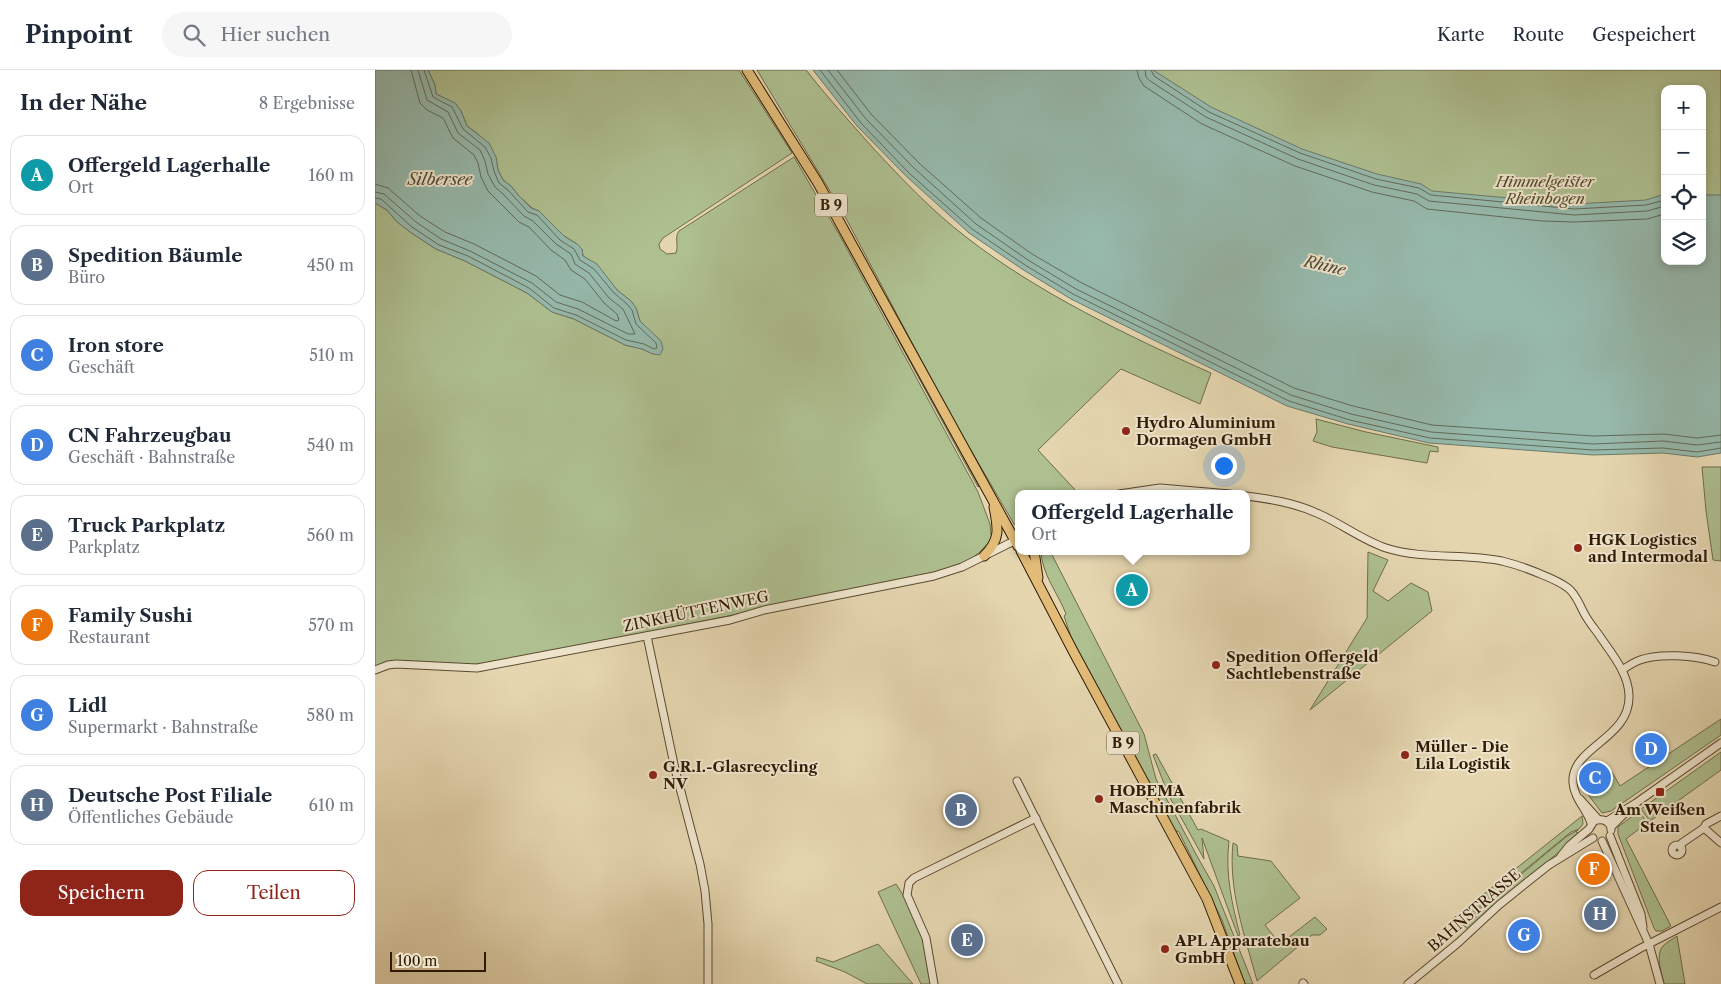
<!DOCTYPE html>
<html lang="de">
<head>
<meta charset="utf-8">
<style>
	body { margin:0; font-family:"Libre Caslon Text",serif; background:#f6f6f7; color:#1f2937 }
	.controls { position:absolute; right:15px; top:15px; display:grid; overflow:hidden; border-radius:10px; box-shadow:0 2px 8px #0003 }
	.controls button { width:45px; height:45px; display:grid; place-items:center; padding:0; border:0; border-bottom:1px solid #e0e1e3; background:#fff; color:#1f2937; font:25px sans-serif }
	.scale { position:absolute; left:15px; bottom:12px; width:96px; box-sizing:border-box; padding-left:5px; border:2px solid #2f1b04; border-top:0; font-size:14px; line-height:18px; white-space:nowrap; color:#2f1b04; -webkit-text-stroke:4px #eee4cc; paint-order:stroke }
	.you { position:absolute; left:848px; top:395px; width:18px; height:18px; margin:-12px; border:4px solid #fff; border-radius:50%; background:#1a73e8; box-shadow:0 0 0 8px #1a73e833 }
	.badge { display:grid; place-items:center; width:32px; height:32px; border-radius:50%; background:#8f2418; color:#fff; font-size:16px; font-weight:700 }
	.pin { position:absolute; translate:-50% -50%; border:2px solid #fff; box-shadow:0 1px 5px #0006 }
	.popup { position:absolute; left:640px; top:420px; width:235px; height:65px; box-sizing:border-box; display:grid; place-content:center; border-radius:10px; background:#fff; filter:drop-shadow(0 1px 4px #0005); font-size:16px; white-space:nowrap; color:#747a83 }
	.popup b { font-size:19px; color:#1f2937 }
	.popup::after { content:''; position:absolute; left:50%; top:100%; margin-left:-10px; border:10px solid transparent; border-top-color:#fff }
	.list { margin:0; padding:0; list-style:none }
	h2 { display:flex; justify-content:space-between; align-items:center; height:65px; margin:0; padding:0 20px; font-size:21px }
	h2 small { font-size:16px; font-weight:400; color:#747a83 }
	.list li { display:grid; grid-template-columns:32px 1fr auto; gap:15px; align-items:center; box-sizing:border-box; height:80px; margin:0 10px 10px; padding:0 10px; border:1px solid #e0e1e3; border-radius:15px }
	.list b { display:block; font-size:19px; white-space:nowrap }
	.list p { margin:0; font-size:16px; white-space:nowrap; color:#747a83 }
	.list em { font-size:16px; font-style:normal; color:#747a83 }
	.actions { display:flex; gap:10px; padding:15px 20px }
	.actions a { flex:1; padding:11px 0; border:1px solid #8f2418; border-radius:15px; text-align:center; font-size:18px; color:#8f2418 }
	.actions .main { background:#8f2418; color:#fff }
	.icon { flex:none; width:28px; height:28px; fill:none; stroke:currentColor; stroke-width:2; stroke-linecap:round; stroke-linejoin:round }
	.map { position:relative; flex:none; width:1346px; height:914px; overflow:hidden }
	header { display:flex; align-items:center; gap:30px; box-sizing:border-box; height:70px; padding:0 25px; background:#fff; border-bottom:1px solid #e0e1e3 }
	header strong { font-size:24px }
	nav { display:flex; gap:28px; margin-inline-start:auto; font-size:18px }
	.search { width:350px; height:45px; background:#f6f6f7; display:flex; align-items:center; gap:12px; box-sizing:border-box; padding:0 18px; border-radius:28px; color:#747a83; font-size:19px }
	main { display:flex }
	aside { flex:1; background:#fff }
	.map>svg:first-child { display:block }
	.green { fill:#aebf90; stroke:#6e6d4a; fill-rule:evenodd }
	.water { fill:#96b9ac; stroke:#6d7a69 }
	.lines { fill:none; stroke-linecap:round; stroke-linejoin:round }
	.shore { stroke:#626a58; stroke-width:1 }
	.minor-casing { stroke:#5c4a2f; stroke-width:9 }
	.major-casing { stroke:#2f1b04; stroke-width:11 }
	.minor { stroke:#eee4cc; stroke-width:7 }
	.major { stroke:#e2bb78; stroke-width:9 }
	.poi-dot { fill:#8f2418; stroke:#eee4cc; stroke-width:2 }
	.labels { text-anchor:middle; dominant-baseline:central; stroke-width:4; stroke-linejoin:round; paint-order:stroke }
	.shield { fill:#eee4cc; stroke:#685740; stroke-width:1 }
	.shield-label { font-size:14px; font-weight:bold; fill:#2f1b04 }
	.park-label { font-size:15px; font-style:italic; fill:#554c2e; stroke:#eee4cc }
	.poi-label { font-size:15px; font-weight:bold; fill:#2f1b04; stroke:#eee4cc; text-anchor:start }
	.street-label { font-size:15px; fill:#2f1b04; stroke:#eee4cc }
	.water-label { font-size:16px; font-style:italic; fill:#4e4a36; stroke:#eee4cc }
</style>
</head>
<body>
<header>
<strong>Pinpoint</strong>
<div class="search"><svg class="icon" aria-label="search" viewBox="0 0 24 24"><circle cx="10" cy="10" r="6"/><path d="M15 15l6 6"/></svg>Hier suchen</div>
<nav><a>Karte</a><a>Route</a><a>Gespeichert</a></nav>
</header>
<main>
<aside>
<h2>In der Nähe<small>8 Ergebnisse</small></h2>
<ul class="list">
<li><span class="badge" style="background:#0f9aa8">A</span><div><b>Offergeld Lagerhalle</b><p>Ort</p></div><em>160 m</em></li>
<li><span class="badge" style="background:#5c6f8a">B</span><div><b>Spedition Bäumle</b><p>Büro</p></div><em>450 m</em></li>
<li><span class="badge" style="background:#3f7fe0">C</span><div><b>Iron store</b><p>Geschäft</p></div><em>510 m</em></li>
<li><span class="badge" style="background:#3f7fe0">D</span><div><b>CN Fahrzeugbau</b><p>Geschäft · Bahnstraße</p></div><em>540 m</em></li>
<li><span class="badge" style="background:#5c6f8a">E</span><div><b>Truck Parkplatz</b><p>Parkplatz</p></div><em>560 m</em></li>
<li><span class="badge" style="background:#e8710a">F</span><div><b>Family Sushi</b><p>Restaurant</p></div><em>570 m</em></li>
<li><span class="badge" style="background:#3f7fe0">G</span><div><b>Lidl</b><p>Supermarkt · Bahnstraße</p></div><em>580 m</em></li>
<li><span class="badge" style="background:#5c6f8a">H</span><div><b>Deutsche Post Filiale</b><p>Öffentliches Gebäude</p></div><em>610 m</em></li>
</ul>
<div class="actions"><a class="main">Speichern</a><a>Teilen</a></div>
</aside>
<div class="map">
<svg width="1346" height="914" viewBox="0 0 1346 914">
	<rect width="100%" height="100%" fill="#e5d6b0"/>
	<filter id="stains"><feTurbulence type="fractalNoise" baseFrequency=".004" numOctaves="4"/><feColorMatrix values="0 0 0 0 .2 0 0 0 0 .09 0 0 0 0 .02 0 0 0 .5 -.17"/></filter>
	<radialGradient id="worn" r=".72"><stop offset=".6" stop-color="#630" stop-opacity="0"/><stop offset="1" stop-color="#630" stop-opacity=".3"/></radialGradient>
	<!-- green -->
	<g class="green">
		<path d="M53,0H364L417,83L288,168L284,174L285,179L292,184L301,183C304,175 299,168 304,161L419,87L465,166L603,422L615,454L616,465L618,466C594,504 558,499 521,512L239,569L105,594L93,595L18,591L0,596V133L12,140L21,151L35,162L61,179L90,191L152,223L177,242L199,249L250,275L267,279L278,284L270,256L265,251L261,238L256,231L242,220L222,195L208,186L207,179L202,174L189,166L164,141L157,138L144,126L136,116L128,110L123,100L121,87L103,64L92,56L86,41L80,33L61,24L60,15Z"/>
		<path d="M382,0H431C452,27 475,52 498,78C527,109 557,141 591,167C663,223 753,266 836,303L825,334L746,299L663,380L704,424H643V457L639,454L576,346L467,141Z"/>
		<path d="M638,0H1346V248ZM1290,19H1327V191H1290Z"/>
		<path d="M467,162L604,416L603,417L465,163Z"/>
		<path d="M941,349L991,362L1063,377V382L1055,381L1052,393L957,377L938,371L942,362Z"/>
		<path d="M1327,397H1346V491L1338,490L1331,441Z"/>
		<path d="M666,481H675L769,664L781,709L822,786L839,816L878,914H870L847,850L804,762L798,759L698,573L689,546L691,544C683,523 667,505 666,481Z"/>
		<path d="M993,482L1013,490L998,521L1013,531L1036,513L1053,522L1057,541L935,640L992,548Z"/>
		<path d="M1346,649V665L1236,741L1227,743L1209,719L1237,702L1245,716Z"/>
		<path d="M1346,682V700L1275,751L1266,739Z"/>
		<path d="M781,684L823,760L826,759L854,771C850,804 857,834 865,865L863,866L827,768L829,789L793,724L778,685Z"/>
		<path d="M1264,741L1272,753L1251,769L1296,856L1287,861H1281L1279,858L1243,764V757Z"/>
		<path d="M1207,746L1208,754L1204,759L1196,762L1090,849L1088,856L1084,861L1075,851Z"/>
		<path d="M1203,760L1201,762L1205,764L1093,859L1088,855L1095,847L1192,766Z"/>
		<path d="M858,773L862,775L863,786L896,791L925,828L890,855L905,874L940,847L952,859L945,865H937L882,911C870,866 853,820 858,773Z"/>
		<path d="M521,814L530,828L549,870L557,914H546L503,822Z"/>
		<path d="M1302,866L1310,914H1289C1287,904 1280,885 1288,876C1292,872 1298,869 1302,866Z"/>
		<path d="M503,874L538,914H492L470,902L441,891L442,887L458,892Z"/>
	</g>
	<!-- water -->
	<g class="water">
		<path d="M0,0H53L60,15L61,24L80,33L86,41L92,56L114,73L121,87L123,100L128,110L136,116L144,126L156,138L164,141L189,166L202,174L207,179L208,186L222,194L242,220L256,231L261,238L265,251L286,271L288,279L285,285L278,284L267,279L250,275L199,249L177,242L152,223L90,191L61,179L35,162L21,151L12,140L0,133Z"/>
		<path d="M438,0H778L836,37L927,79L1002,104L1046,114L1057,121L1199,134L1271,130L1290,124V191H1327V125H1346V383L1322,387L1288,383L1218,385L1054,373L973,354L912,336L696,229L647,199L594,163L531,106L482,56Z"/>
	</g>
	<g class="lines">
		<!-- shore -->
		<g class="shore">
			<path d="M445,0L486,53L534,103L597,159L650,195L698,224L914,331L975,350L1055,368L1218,380L1288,378L1322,382L1346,378"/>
			<path d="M453,0L491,49L539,98L601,154L653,190L701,219L916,325L976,344L1056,362L1218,374L1288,371L1322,375L1346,372"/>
			<path d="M462,0L496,44L544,93L606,148L657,184L705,212L919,318L978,336L1057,355L1218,366L1289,364L1322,368L1346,365"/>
			<path d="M762,0L764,8L769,16L827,54L920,96L997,122L1039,131L1052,139L1167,151L1199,152L1272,149L1290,144"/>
			<path d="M770,0L771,7L775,11L831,47L923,89L999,115L1042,124L1054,131L1199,145L1272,141L1290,136"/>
			<path d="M776,0L779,6L834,42L925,83L1001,109L1044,118L1056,125L1199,139L1271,135L1290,130"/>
			<path d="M0,114L13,118L45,146L70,162L99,174L161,206L185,225L207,232L241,251L244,250L242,244L229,233L210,209L196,200L190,190L176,180L154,157L144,152L113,121L106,107L103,93L99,85L78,68L68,48L52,40L45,33L36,0"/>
			<path d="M0,122L9,124L41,152L66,169L95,181L157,213L181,232L203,239L253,264H260L248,239L234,228L214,203L200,194L196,184L181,174L158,151L149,146L128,124L120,117L113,104L110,91L105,80L83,63L73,42L52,30L43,0"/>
			<path d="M0,128L6,129L37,157L64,175L93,186L154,218L179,238L201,245L251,270L269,274L279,279L282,278L281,273L261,254L257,240L252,234L239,223L219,199L205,190L199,179L185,170L162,145L153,142L133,120L124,113L119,101L116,88L110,77L88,59L77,37L58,27L49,0"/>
		</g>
		<!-- minor casing -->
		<g class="minor-casing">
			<g id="minor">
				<path d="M744,424L785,418L855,424"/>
				<path d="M871,426C896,429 920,433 944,444C967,454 987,470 1011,478C1049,490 1088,483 1127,491C1139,494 1151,498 1163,503C1173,507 1184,511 1193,518C1201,524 1204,534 1209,543C1213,551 1219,558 1224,565C1236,583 1253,602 1254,625C1256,669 1195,677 1198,713C1199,728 1212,740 1216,753"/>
				<path d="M272,566L300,699L325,794L330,821L333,854V914"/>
				<path d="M0,600L13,595L21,594L102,598L355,550L389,540L559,506L587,497L643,469"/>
				<path d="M1247,600C1253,596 1259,592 1265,590C1283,583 1321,585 1340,592"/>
				<path d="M642,711L743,914"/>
				<path d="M1205,729L1223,749"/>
				<path d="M1232,751L1261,733L1346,673"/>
				<path d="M1329,758L1346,773"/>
				<path d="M1236,760V757L1256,737"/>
				<path d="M1235,766L1266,844L1268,857"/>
				<path d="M1227,771L1274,874L1285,914"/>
				<circle cx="1302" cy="780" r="5"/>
				<path d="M1305,776L1307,773L1329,758L1331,754L1346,746"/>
				<path d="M1186,786L1194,776L1214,759L1219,751C1227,748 1233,750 1236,757"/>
				<path d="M1219,905L1264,879L1346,837"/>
				<path d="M928,913L929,914"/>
				<path d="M559,914L551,868L532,825L534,813L539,808L661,748"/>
				<path d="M1033,914L1083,873L1124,835L1150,814L1174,795L1218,768"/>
			</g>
		</g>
		<!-- major casing -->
		<g class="major-casing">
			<g id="major">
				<path d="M372,0L443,113L643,476"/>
				<path d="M646,481L698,581L832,829L865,914"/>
				<path d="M659,481L663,508"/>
				<path d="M609,486C626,469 623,458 619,437"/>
			</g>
		</g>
		<!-- minor -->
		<use href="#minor" class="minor"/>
		<!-- major -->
		<use href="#major" class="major"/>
	</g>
	<!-- markers -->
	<g class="poi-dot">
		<circle cx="751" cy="361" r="5"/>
		<circle cx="1203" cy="478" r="5"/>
		<circle cx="841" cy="595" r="5"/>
		<circle cx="1030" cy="685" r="5"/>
		<circle cx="278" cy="705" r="5"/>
		<rect x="1280" y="717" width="10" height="10" rx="2.5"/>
		<circle cx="724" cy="729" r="5"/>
		<circle cx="790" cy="879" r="5"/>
	</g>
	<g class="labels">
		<!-- shield labels -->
		<g class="shield">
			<rect x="440" y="123.5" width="32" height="23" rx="4"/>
			<rect x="732" y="661.5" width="32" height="23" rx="4"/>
		</g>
		<g class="shield-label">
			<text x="456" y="135">B 9</text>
			<text x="748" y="673">B 9</text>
		</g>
		<!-- park labels -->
		<g class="park-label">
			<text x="1170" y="111">Himmelgeister<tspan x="1170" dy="17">Rheinbogen</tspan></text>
		</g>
		<!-- poi labels -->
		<g class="poi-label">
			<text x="761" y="352">Hydro Aluminium<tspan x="761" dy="17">Dormagen GmbH</tspan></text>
			<text x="1213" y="469">HGK Logistics<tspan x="1213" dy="17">and Intermodal</tspan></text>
			<text x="851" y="586">Spedition Offergeld<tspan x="851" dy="17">Sachtlebenstraße</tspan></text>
			<text x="1040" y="676">Müller - Die<tspan x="1040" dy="17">Lila Logistik</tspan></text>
			<text x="288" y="696">G.R.I.-Glasrecycling<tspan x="288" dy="17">NV</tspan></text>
			<text x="734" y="720">HOBEMA<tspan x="734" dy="17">Maschinenfabrik</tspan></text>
			<text x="1285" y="739" text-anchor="middle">Am Weißen<tspan x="1285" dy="17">Stein</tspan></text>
			<text x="800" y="870">APL Apparatebau<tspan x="800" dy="17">GmbH</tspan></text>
		</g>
		<!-- street labels -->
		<g class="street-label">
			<text transform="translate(321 541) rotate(-12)">ZINKHÜTTENWEG</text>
			<text transform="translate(1099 840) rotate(-41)">BAHNSTRASSE</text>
		</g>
		<!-- water labels -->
		<g class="water-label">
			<text x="65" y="109">Silbersee</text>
			<text transform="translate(950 195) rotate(13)">Rhine</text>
		</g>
	</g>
	<rect width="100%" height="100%" filter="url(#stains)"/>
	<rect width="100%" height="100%" fill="url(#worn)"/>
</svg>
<div class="controls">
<button>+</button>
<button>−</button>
<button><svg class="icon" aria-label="locate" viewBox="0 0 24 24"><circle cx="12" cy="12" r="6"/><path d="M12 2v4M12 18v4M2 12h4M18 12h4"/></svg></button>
<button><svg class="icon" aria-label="layers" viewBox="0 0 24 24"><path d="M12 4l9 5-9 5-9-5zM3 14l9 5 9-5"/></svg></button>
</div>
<div class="scale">100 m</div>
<div class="you"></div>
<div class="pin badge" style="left:757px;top:520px;background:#0f9aa8">A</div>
<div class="popup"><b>Offergeld Lagerhalle</b>Ort</div>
<div class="pin badge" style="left:586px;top:740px;background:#5c6f8a">B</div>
<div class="pin badge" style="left:1220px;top:708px;background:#3f7fe0">C</div>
<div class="pin badge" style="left:1276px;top:679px;background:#3f7fe0">D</div>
<div class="pin badge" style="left:592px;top:870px;background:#5c6f8a">E</div>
<div class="pin badge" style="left:1219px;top:799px;background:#e8710a">F</div>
<div class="pin badge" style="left:1149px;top:865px;background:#3f7fe0">G</div>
<div class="pin badge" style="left:1225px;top:844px;background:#5c6f8a">H</div>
</div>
</main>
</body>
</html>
